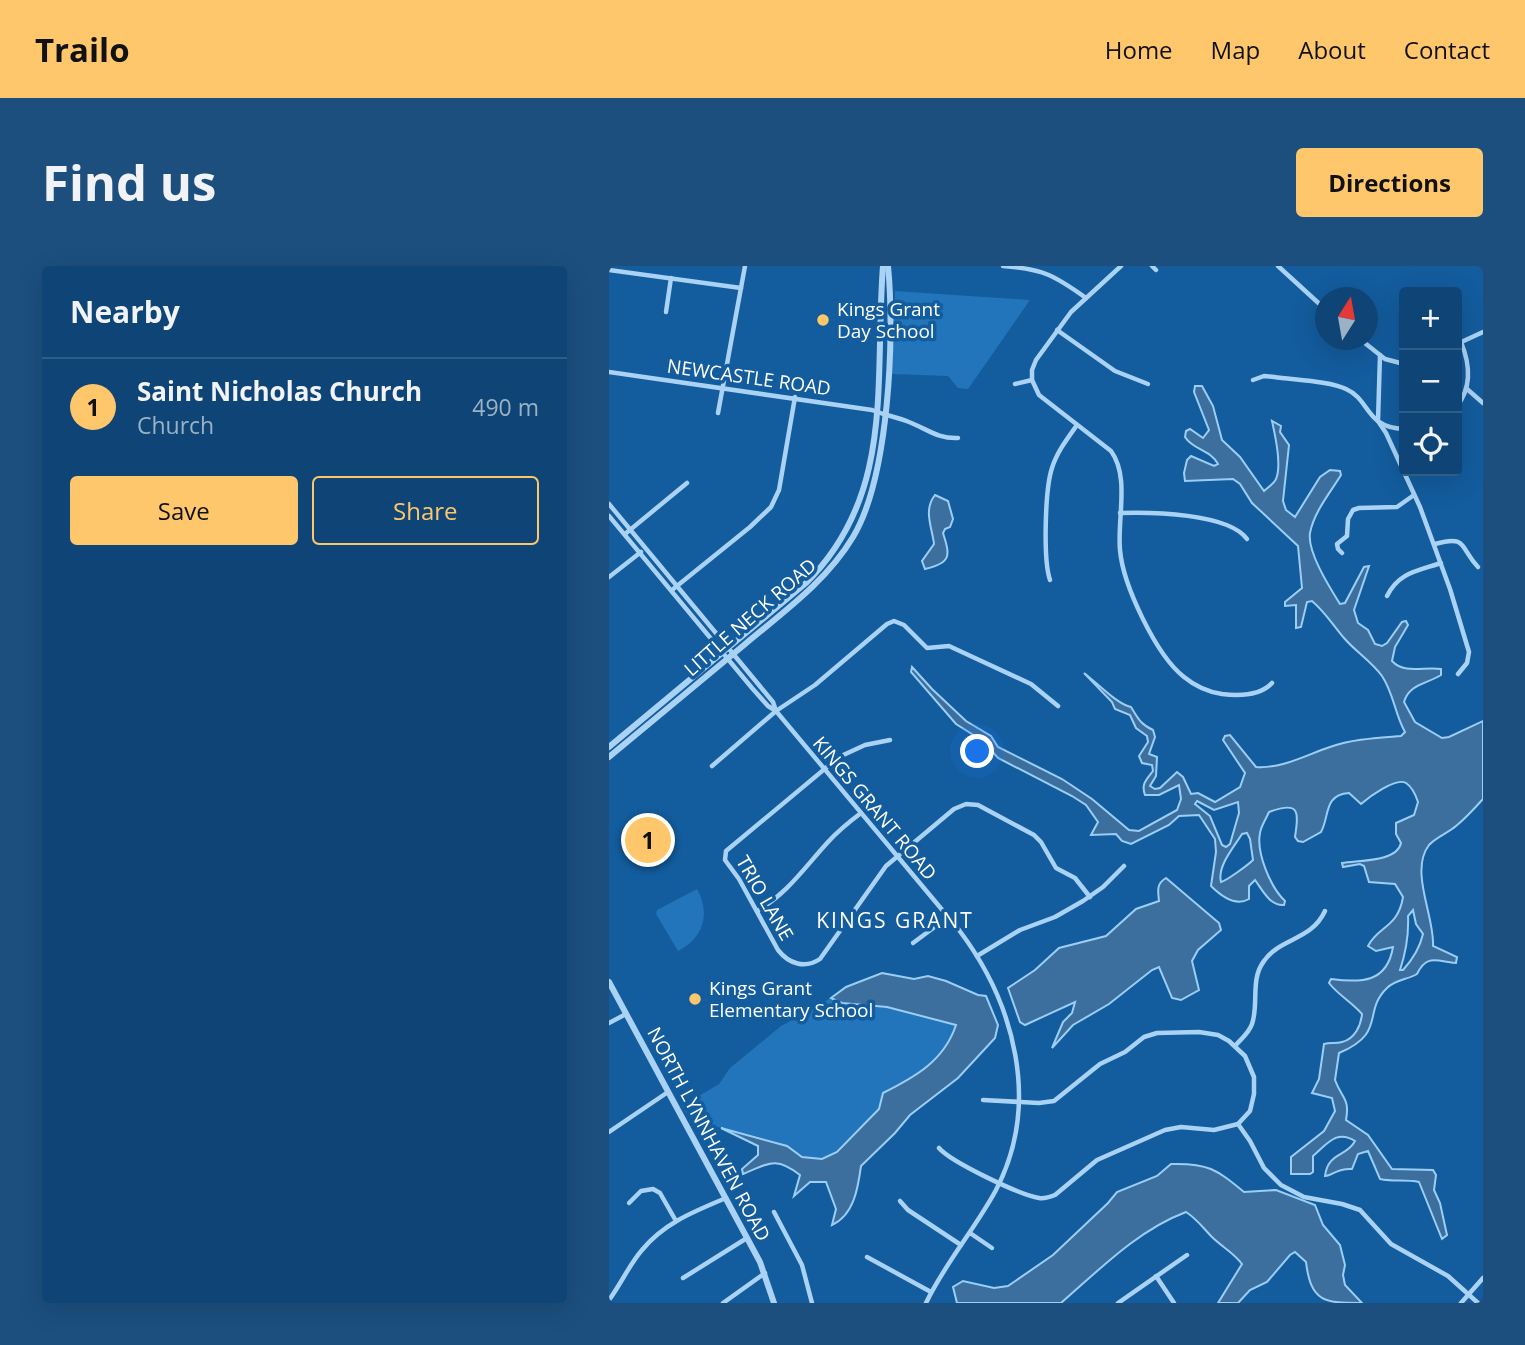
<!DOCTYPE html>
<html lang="en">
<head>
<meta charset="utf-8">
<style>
	body { margin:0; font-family:"Open Sans",sans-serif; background:#1c4f7e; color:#f1f3f6 }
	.controls { position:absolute; right:21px; top:21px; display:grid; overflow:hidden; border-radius:7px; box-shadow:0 7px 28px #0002 }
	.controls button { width:63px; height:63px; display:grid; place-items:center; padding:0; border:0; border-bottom:2px solid #2e5d88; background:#0e4576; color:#f1f3f6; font:35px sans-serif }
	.compass { position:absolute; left:706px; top:21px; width:63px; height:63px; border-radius:50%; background:#0e4576; box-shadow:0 7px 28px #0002; rotate:11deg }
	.you { position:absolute; left:369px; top:486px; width:24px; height:24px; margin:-18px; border:5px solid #fff; border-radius:50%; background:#1a73e8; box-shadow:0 0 0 10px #1a73e833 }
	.badge { display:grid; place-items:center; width:46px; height:46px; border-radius:50%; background:#ffc76c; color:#111; font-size:23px; font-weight:700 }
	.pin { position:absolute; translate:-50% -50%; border:4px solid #fff; box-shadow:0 2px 7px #0006 }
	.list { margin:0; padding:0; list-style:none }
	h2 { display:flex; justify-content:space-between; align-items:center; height:91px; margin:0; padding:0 28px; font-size:30px }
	h2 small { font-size:23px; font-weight:400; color:#9bb1c5 }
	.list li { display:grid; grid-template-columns:46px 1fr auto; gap:21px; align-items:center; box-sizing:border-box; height:98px; padding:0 28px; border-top:2px solid #2e5d88 }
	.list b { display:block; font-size:26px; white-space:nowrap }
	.list p { margin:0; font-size:23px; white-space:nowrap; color:#9bb1c5 }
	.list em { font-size:23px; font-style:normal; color:#9bb1c5 }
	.actions { display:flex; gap:14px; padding:21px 28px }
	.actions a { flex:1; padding:16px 0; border:2px solid #ffc76c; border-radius:7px; text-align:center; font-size:24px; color:#ffc76c }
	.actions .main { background:#ffc76c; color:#111 }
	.icon { flex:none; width:38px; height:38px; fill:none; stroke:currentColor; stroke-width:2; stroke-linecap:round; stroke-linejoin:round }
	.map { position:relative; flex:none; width:874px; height:1037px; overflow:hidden; border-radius:7px }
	header { display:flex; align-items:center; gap:42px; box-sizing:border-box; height:98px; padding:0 35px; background:#ffc76c; color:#111 }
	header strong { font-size:33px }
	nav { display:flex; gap:38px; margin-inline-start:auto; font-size:24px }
	.intro { display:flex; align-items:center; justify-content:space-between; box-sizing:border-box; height:168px; padding:0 42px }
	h1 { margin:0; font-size:49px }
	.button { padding:18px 32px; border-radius:7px; background:#ffc76c; color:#111; font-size:24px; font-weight:700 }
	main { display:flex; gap:42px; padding:0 42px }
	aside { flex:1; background:#0e4576; border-radius:7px; box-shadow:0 7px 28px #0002 }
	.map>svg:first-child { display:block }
	.green { fill:#2275ba }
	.water { fill:#3c6f9d; stroke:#9bcef7; stroke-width:2; fill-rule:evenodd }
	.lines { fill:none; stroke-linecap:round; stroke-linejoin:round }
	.minor { stroke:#a9d2f4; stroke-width:4.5 }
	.tertiary { stroke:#a9d2f4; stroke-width:6 }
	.poi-dot { fill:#ffc76c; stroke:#135c9d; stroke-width:2.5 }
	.labels { text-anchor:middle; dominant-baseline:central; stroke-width:7; stroke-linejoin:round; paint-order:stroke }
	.poi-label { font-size:19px; fill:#fff; stroke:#135c9d; text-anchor:start }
	.street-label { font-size:19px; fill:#fff; stroke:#135c9d }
	.neighbourhood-label { font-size:21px; letter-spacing:2px; fill:#fff; stroke:#135c9d }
</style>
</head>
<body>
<header>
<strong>Trailo</strong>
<nav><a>Home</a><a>Map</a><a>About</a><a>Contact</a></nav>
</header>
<div class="intro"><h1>Find us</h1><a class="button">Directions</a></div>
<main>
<aside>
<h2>Nearby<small></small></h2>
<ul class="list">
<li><span class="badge">1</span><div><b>Saint Nicholas Church</b><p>Church</p></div><em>490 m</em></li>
</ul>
<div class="actions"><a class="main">Save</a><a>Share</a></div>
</aside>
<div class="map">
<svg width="874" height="1037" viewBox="0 0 874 1037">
	<rect width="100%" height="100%" fill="#135c9d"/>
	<!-- green -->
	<g class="green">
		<path d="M286,25L421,34L359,123L349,122L339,110L283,108Z"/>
		<path d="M88,623C102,649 94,672 69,685L47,648L48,644Z"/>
		<path d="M222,732L233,737L278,741L347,759C332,798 310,809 274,827L270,843L228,886L213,893L193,891L178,880L112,862L79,850L73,840L110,818L121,802L172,760Z"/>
	</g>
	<!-- water -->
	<g class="water">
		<path d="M586,120H593L604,140L613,174L631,191L655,225C659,221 665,218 667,213C673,199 666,169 663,155L672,160L671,166L680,179L674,235L677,244L686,251L711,211L721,204L731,205L732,209C721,227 705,246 701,267C698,286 721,322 731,338L736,337L755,301L760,300L745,344L749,357L759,364L766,378L773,380L778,377L793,356L797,355L799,359L786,381L783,395C796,409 816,400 832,403V409C818,418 800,418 795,436L806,456L833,472L840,471L874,455V533C866,542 857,552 847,560C839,567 827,571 820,579C800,605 826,651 824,680L848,691L847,697C827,695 818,688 808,708C798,714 787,713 778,722C753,746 778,767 730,787L726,814C733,833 741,832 737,854L759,869L783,903L824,904L827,909L825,924L831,937L838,969L833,973L810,916C797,913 785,916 771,913L759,885L749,888L743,903C727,902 724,910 716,910C719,886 738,891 746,875C728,863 718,878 704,890V906L701,908H682V891L715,865L726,845L723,832L703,827L710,813L715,778C721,776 727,778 733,776C746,773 752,759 753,748C743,736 729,729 720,717L722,713C752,717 778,717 784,681L767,685L759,680C769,660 789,662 794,631L786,618L760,616L755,600L751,598L734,601L733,597C750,594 788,596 792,577L787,568V557L805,549L809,536C807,530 803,521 797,517C787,511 760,531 752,538L740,527C714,529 721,550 712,566L694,576L689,575L686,571C690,544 690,535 660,546C657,553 652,560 651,567C647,587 662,622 676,635L675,639C661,640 654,625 646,614L640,620V633C626,641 612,630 602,620L607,586L606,573L590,549L570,550L560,559L522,578L513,575L507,568L482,569L489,556L477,539L463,530L389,492L374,475L347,458L302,406L303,401L323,423L357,455L382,470L389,481L453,513L483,533L520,564L530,565L568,544L572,533L570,519L550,529H536C532,518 537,514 544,505L543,499L533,497L530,490L539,476L538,470L527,462L521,449L506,443L503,436L475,407C487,416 509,439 522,441C529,452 531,458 544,464L546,471L540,488L548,491L547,510L541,520L546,523L551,522L568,506L574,511L582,528L589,527L606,536L631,521L636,507L614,474L616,470L621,469L647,501C673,503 697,489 721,481C744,473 768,472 792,470L796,466C786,449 785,428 773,410C763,396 746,385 735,372C724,359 716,346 703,335L698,336L692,361L687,362V339L676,340V336L693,322L689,280L643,237L631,218L624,213L576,215L575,207L578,194L582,190L605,200L609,198C602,184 584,184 576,171L577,165L581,163L594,172L600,164L585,126ZM588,535L605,544L629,536L630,547L621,578L617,581L613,579L601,550L586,538ZM638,567L641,573L644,594C639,599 617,615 612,616C608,600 625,581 633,568ZM804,644L807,658L814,668C811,681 804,693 794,704H791C797,686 800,671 799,650Z"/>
		<path d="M326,229L339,235L344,253L341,261L336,263L334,267C341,289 343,297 316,303L313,295L325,278C323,261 314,244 326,229Z"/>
		<path d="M557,612L610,657L612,664L589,684L583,695L590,724L572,734L563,732L550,701L543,704L500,738L464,759L443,782L454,756L463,747L466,736L416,759L411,756L399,722L426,704L450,682L497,670L527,643L550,635C549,625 547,618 557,612Z"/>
		<path d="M273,707L305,713L319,710L337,715L369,729L377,730L389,759L386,772L349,812L301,849L286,867L252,900C249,922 245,949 223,959L227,943L217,916H201L185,930L191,909C167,890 160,897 134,908L133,903L149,889V880L112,862L178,880L193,891L213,893L228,886L270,843L274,827C306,811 335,795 347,759L278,741L233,737L222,732L237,721Z"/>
		<path d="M562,898C599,897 607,903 635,926L667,924L706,939L714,959L731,979L736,999L734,1009L736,1019L753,1037C716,1037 702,1037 697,996L686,986L681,989L658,1016L641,1024L629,1037H609L633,998C624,986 613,981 603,971C594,962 588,953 577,946C529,964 490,1004 452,1037H348L344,1021L354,1015L385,1022L399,1020L444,989L499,937L508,926L548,910Z"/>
	</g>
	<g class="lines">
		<!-- minor -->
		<g class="minor">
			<path d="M394,0C434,3 445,9 477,32"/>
			<path d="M512,0L462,46L427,94L423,104V114L430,129L502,185C521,211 508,253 511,284C514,319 547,389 575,411C586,420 599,426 613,428C630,430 651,430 663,417"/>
			<path d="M543,0L547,4"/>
			<path d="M669,0L716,43"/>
			<path d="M0,4L132,22"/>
			<path d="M57,46L62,12"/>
			<path d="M448,64L506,105L539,118"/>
			<path d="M752,74L776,93L795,98"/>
			<path d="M848,78L874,66"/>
			<path d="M771,89L769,155L777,167L811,241L841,323L860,386L858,397L849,408"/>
			<path d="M0,106L263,144C275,149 288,151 300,156C318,163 329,173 349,172"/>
			<path d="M644,114L655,110L665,111C685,114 721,115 737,123C762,134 755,161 795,163"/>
			<path d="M406,118L423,114"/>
			<path d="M858,123L874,137"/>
			<path d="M848,140C863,121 861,98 852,76"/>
			<path d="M109,147L136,0"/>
			<path d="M0,238L164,436L167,445L350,664C406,738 432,838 387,924C366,963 336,997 317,1037"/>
			<path d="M511,247C541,246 619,247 638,273"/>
			<path d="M0,250L143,422L159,440L167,445"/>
			<path d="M16,268L78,217"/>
			<path d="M826,278C859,269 850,281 869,301"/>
			<path d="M733,287L729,283L728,278L738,270L739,253L744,244L750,242L788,241L805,229"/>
			<path d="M0,311L32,286"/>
			<path d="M441,314C434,294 436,223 443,202C448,186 458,173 468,159"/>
			<path d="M63,324L141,261L162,241L170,224L186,131"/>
			<path d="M778,330C790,306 809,305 832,297"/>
			<path d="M281,474L256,479L230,491L117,585L116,594L130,613L169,684C180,698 196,703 211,693L277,600L345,543L357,538L369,539L425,569L432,576L447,602L466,612L481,631"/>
			<path d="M103,500L167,445L206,419L278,358L285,355L295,359L318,382L340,380L422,418L449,440"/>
			<path d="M148,645C178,628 196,601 219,576C229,565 240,556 252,547"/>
			<path d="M304,677L339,651"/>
			<path d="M368,690L411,664L446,651L474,635L494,621L515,600"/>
			<path d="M0,757L17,748"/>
			<path d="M626,780C632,773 640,767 643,758C650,738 641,713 655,695C672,671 702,675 716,645"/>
			<path d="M629,858L641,875L655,902L672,919L695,931L733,938L751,944L782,978L839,1010L869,1037"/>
			<path d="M0,866L59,826"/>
			<path d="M330,882C342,896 411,929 430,932C436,933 441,931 446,929L488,894L556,864L572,861L605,864L629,858L641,845L645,828V811L636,790L620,775L609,769L590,766L548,767L535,771L516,786L491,798L445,835L430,837L374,834"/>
			<path d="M291,935L299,944L352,979"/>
			<path d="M20,937L32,925L44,923L51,927L67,955"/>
			<path d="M165,946L193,999L203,1037"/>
			<path d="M361,967L383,982"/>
			<path d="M258,991L322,1026"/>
			<path d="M547,1010L565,1037"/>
			<path d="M74,1012L138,972"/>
			<path d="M0,1034C12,1018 20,999 33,984C55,957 86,945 117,932"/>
			<path d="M114,1037L156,1007"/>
			<path d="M509,1037L578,989"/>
			<path d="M852,1037L874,1012"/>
		</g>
		<!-- tertiary -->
		<g class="tertiary">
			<path d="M0,481L197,317C287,228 265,114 274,0"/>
			<path d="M0,491C45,454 90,416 135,379C174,346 217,316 244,271C280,211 286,70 279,0"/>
			<path d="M0,716L151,996L165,1037"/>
		</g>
	</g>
	<!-- markers -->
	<g class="poi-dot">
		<circle cx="214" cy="54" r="7"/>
		<circle cx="86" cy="733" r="7"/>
	</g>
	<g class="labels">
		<!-- poi labels -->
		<g class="poi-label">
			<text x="228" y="43">Kings Grant<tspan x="228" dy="22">Day School</tspan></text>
			<text x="100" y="722">Kings Grant<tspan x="100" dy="22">Elementary School</tspan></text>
		</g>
		<!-- street labels -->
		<g class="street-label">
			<text transform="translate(140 111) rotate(8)">NEWCASTLE ROAD</text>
			<text transform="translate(141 351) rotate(-41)">LITTLE NECK ROAD</text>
			<text transform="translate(266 542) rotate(50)">KINGS GRANT ROAD</text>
			<text transform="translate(156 632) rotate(60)">TRIO LANE</text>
			<text transform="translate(100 868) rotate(62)">NORTH LYNNHAVEN ROAD</text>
		</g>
		<!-- neighbourhood labels -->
		<g class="neighbourhood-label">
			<text x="286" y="654">KINGS GRANT</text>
		</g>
	</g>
</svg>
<div class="controls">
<button>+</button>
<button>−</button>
<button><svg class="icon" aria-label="locate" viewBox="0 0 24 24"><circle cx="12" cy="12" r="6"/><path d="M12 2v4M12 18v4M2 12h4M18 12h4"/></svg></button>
</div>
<svg class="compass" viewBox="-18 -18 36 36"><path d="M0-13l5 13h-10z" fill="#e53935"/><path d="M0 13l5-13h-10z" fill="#9bb1c5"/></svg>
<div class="you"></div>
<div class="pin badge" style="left:39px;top:574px">1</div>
</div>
</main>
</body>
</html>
